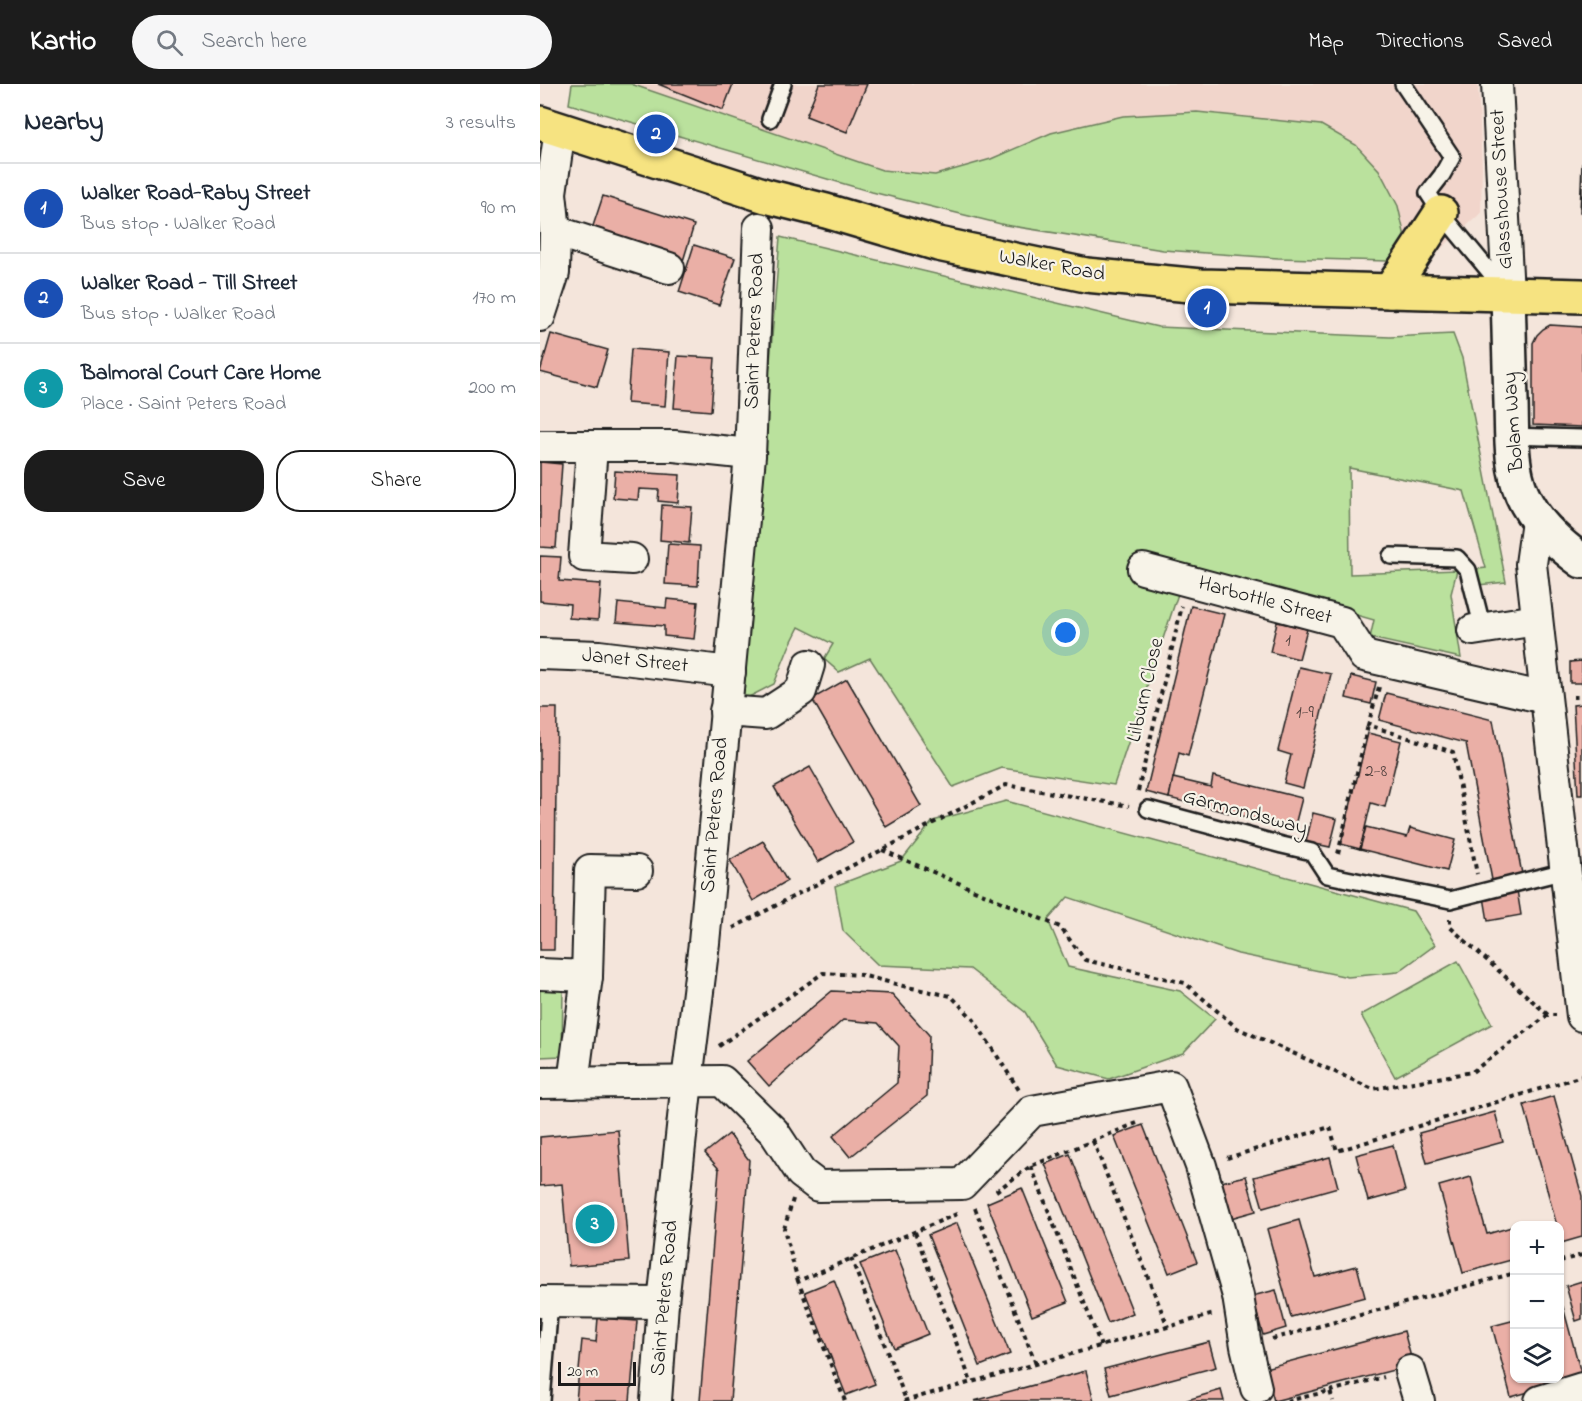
<!DOCTYPE html>
<html lang="en">
<head>
<meta charset="utf-8">
<style>
	body { margin:0; font-family:"Indie Flower",sans-serif; background:#f6f6f7; color:#1f2937 }
	.controls { position:absolute; right:18px; bottom:18px; display:grid; overflow:hidden; border-radius:12px; box-shadow:0 2px 4px #0004 }
	.controls button { width:54px; height:54px; display:grid; place-items:center; padding:0; border:0; border-bottom:2px solid #e0e1e3; background:#fff; color:#1f2937; font:30px sans-serif }
	.scale { position:absolute; left:18px; bottom:15px; width:78px; box-sizing:border-box; padding-left:6px; border:3px solid #1c1c1c; border-top:0; font-size:16px; line-height:21px; white-space:nowrap; color:#1c1c1c; -webkit-text-stroke:4px #f7f3e8; paint-order:stroke }
	.you { position:absolute; left:526px; top:549px; width:21px; height:21px; margin:-15px; border:4px solid #fff; border-radius:50%; background:#1a73e8; box-shadow:0 0 0 9px #1a73e833 }
	.badge { display:grid; place-items:center; width:39px; height:39px; border-radius:50%; background:#1c1c1c; color:#fff; font-size:20px; font-weight:700 }
	.pin { position:absolute; translate:-50% -50%; border:3px solid #fff; box-shadow:0 2px 6px #0006 }
	.list { margin:0; padding:0; list-style:none }
	h2 { display:flex; justify-content:space-between; align-items:center; height:78px; margin:0; padding:0 24px; font-size:26px }
	h2 small { font-size:20px; font-weight:400; color:#747a83 }
	.list li { display:grid; grid-template-columns:39px 1fr auto; gap:18px; align-items:center; box-sizing:border-box; height:90px; padding:0 24px; border-top:2px solid #e0e1e3 }
	.list b { display:block; font-size:22px; white-space:nowrap }
	.list p { margin:0; font-size:20px; white-space:nowrap; color:#747a83 }
	.list em { font-size:20px; font-style:normal; color:#747a83 }
	.actions { display:flex; gap:12px; padding:18px 24px }
	.actions a { flex:1; padding:14px 0; border:2px solid #1c1c1c; border-radius:24px; text-align:center; font-size:21px; color:#1c1c1c }
	.actions .main { background:#1c1c1c; color:#fff }
	.icon { flex:none; width:33px; height:33px; fill:none; stroke:currentColor; stroke-width:2; stroke-linecap:round; stroke-linejoin:round }
	.map { position:relative; flex:none; width:1042px; height:1317px; overflow:hidden }
	header { display:flex; align-items:center; gap:36px; box-sizing:border-box; height:84px; padding:0 30px; background:#1c1c1c; color:#fff }
	header strong { font-size:28px }
	nav { display:flex; gap:33px; margin-inline-start:auto; font-size:21px }
	.search { width:420px; height:54px; background:#f6f6f7; display:flex; align-items:center; gap:15px; box-sizing:border-box; padding:0 21px; border-radius:33px; color:#747a83; font-size:22px }
	main { display:flex }
	aside { flex:1; background:#fff }
	.map>svg:first-child { display:block }
	.built { fill:#f1d5cb }
	.green { fill:#bae19d; stroke:#6b7e5c; stroke-width:1.5 }
	.building { fill:#eaafa6; stroke:#1c1c1c; stroke-width:1.5 }
	.lines { fill:none; stroke-linecap:round; stroke-linejoin:round }
	.lane-casing { stroke:#1c1c1c; stroke-width:20 }
	.street-casing { stroke:#1c1c1c; stroke-width:34 }
	.secondary-casing { stroke:#1c1c1c; stroke-width:38 }
	.primary-casing { stroke:#1c1c1c; stroke-width:38 }
	.path { stroke:#1c1c1c; stroke-width:4; stroke-dasharray:4.5 4.5; stroke-linecap:butt }
	.lane { stroke:#f7f3e8; stroke-width:15 }
	.street { stroke:#f7f3e8; stroke-width:30 }
	.secondary { stroke:#f7f3e8; stroke-width:33 }
	.primary { stroke:#f6e381; stroke-width:33 }
	.labels { text-anchor:middle; dominant-baseline:central; stroke-width:4.5; stroke-linejoin:round; paint-order:stroke }
	.number-label { font-size:18px; fill:#50413e }
	.street-label { font-size:21px; fill:#1c1c1c; stroke:#f7f3e8 }
</style>
</head>
<body>
<header>
<strong>Kartio</strong>
<div class="search"><svg class="icon" aria-label="search" viewBox="0 0 24 24"><circle cx="10" cy="10" r="6"/><path d="M15 15l6 6"/></svg>Search here</div>
<nav><a>Map</a><a>Directions</a><a>Saved</a></nav>
</header>
<main>
<aside>
<h2>Nearby<small>3 results</small></h2>
<ul class="list">
<li><span class="badge" style="background:#1a4fb4">1</span><div><b>Walker Road-Raby Street</b><p>Bus stop · Walker Road</p></div><em>90 m</em></li>
<li><span class="badge" style="background:#1a4fb4">2</span><div><b>Walker Road - Till Street</b><p>Bus stop · Walker Road</p></div><em>170 m</em></li>
<li><span class="badge" style="background:#0f9aa8">3</span><div><b>Balmoral Court Care Home</b><p>Place · Saint Peters Road</p></div><em>200 m</em></li>
</ul>
<div class="actions"><a class="main">Save</a><a>Share</a></div>
</aside>
<div class="map">
<svg width="1042" height="1317" viewBox="0 0 1042 1317">
	<rect width="100%" height="100%" fill="#f4e5db"/>
	<filter id="ink" filterUnits="userSpaceOnUse"><feTurbulence type="fractalNoise" baseFrequency=".0167" numOctaves="2"/><feDisplacementMap in="SourceGraphic" scale="12" xChannelSelector="R" yChannelSelector="G"/><feConvolveMatrix kernelMatrix="1 2 1 2 8 2 1 2 1" color-interpolation-filters="sRGB"/></filter>
	<g filter="url(#ink)">
		<!-- built -->
		<path class="built" d="M91,0H938L942,83L941,129L885,179L848,177L738,174L623,166L465,141L341,86Z"/>
		<!-- green -->
		<g class="green">
			<path d="M32,0H91L342,86L395,91L451,75L511,49L583,32L657,28L781,41L816,61L839,86L858,122L865,153L848,177L738,174L623,166L465,141L332,108L29,20Z"/>
			<path d="M240,153L618,243L850,253L913,250L922,274L966,498L938,501L928,486L946,484L924,407L809,384L810,490L917,486L911,510L921,574L830,554L834,536L598,469L591,496L638,510L574,701L462,684L413,703L330,574L299,588L284,575L293,560L259,543L249,563L234,600L203,616Z"/>
			<path d="M466,717L873,827L895,861L858,888L808,893L698,870L528,813L508,836L528,883L640,907L675,935L643,969L569,995L517,981L485,928L430,885L338,881L303,847L295,802L361,777L393,737Z"/>
			<path d="M918,877L952,940L855,993L821,931Z"/>
			<path d="M0,905H23L22,972L0,973Z"/>
		</g>
		<!-- building -->
		<g class="building">
			<path d="M118,0H193L183,26Z"/>
			<path d="M279,0H327L307,48L266,32Z"/>
			<path d="M1042,79V129L1040,128Z"/>
			<path d="M63,112L154,141L143,177L51,148Z"/>
			<path d="M154,161L195,174L179,221L139,208Z"/>
			<path d="M1010,241L1042,243V343L993,341V259L997,251L1003,245Z"/>
			<path d="M11,250L68,266L57,303L0,288Z"/>
			<path d="M91,265L129,268L125,322L87,319Z"/>
			<path d="M138,272L175,274L171,327L134,324Z"/>
			<path d="M0,378L22,380L16,464L0,463Z"/>
			<path d="M75,387L140,391L138,419L118,417L119,406L99,405L98,416L73,414Z"/>
			<path d="M122,421L152,423L149,459L120,456Z"/>
			<path d="M128,460L160,462L158,502L125,500Z"/>
			<path d="M0,472L21,473L19,497L61,500L58,536L29,534L30,520L0,517Z"/>
			<path d="M127,515L158,518L154,555L124,552V542L76,538L78,519L126,524Z"/>
			<path d="M651,522L684,530L648,672L639,669L629,714L606,708Z"/>
			<path d="M737,538L767,545L759,575L730,568Z"/>
			<path d="M1042,577V599H1030V578Z"/>
			<path d="M759,583L791,590L763,704L744,699L751,671L738,667Z"/>
			<path d="M811,592L836,598L831,620L806,614Z"/>
			<path d="M307,595L381,722L346,743L272,615Z"/>
			<path d="M846,609L953,636L982,790L952,796L926,659L839,636Z"/>
			<path d="M1042,620V711H1038L1033,621Z"/>
			<path d="M0,624H17L14,866H0Z"/>
			<path d="M828,649L861,657L845,723L831,719L820,765L801,760Z"/>
			<path d="M270,683L313,758L278,778L234,703Z"/>
			<path d="M673,692L762,714L754,745L629,714L633,694L671,703Z"/>
			<path d="M773,729L797,735L790,763L766,758Z"/>
			<path d="M826,743L867,753L870,744L915,756L907,787L820,765Z"/>
			<path d="M223,757L247,797L213,817L190,776Z"/>
			<path d="M977,806L981,831L948,837L944,813Z"/>
			<path d="M292,907L352,910L389,951L387,1012L310,1073L293,1052L357,999L359,962L338,939L303,936L229,1002L207,977Z"/>
			<path d="M1014,1012L1042,1112V1153L1021,1159L1020,1152V1142H1017L984,1021Z"/>
			<path d="M955,1028L963,1058L887,1079L879,1049Z"/>
			<path d="M603,1041L657,1178L629,1189L574,1052Z"/>
			<path d="M78,1046L89,1177L29,1182L22,1100L0,1102V1053Z"/>
			<path d="M189,1050L209,1076L190,1317H160L179,1085L165,1069Z"/>
			<path d="M853,1061L865,1107L828,1117L816,1071Z"/>
			<path d="M530,1070L593,1229L568,1239L505,1080Z"/>
			<path d="M790,1073L798,1103L723,1124L714,1093Z"/>
			<path d="M706,1092L716,1127L687,1135L677,1099Z"/>
			<path d="M931,1093L947,1150L975,1142V1175L923,1189L899,1102Z"/>
			<path d="M482,1104L528,1218L492,1232L447,1119Z"/>
			<path d="M759,1136L775,1193L817,1182L825,1213L751,1233L727,1145Z"/>
			<path d="M417,1139L470,1270L440,1282L388,1151Z"/>
			<path d="M355,1166L388,1250L354,1264L320,1180Z"/>
			<path d="M294,1196L335,1300L306,1311L265,1208Z"/>
			<path d="M1042,1197V1235L1036,1237L1026,1202Z"/>
			<path d="M736,1206L746,1244L723,1251L712,1212Z"/>
			<path d="M1023,1223L1042,1293L971,1313L952,1242L975,1236V1294H1020V1224Z"/>
			<path d="M58,1234L97,1237L90,1317H36L42,1256L56,1258Z"/>
			<path d="M864,1247L873,1281L734,1317L725,1284Z"/>
			<path d="M669,1258L676,1283L571,1311L564,1285Z"/>
			<path d="M546,1287L554,1317H434Z"/>
			<path d="M681,1306L684,1317H647V1316Z"/>
		</g>
		<g class="lines">
			<!-- lane casing -->
			<g class="lane-casing">
				<g id="lane">
					<path d="M863,0L912,73L902,91L888,109L901,129L964,205"/>
					<path d="M230,35L243,0"/>
					<path d="M972,352L1042,354"/>
					<path d="M851,472L917,474L928,486L943,545"/>
					<path d="M608,725L742,761L772,768L787,791L910,816L1025,787"/>
					<path d="M2,1317L10,1218"/>
				</g>
			</g>
			<!-- street casing -->
			<g class="street-casing">
				<g id="street">
					<path d="M957,0L968,210"/>
					<path d="M15,147L129,184"/>
					<path d="M0,232L14,189L15,147L11,109L20,45"/>
					<path d="M0,362H134L200,369"/>
					<path d="M52,363L44,472L92,475"/>
					<path d="M997,437L991,480L1042,932"/>
					<path d="M603,485L802,538L824,572L1005,614"/>
					<path d="M933,546L997,536"/>
					<path d="M0,570L59,572L190,588"/>
					<path d="M185,627L226,630L261,607L269,581"/>
					<path d="M0,890L47,892L50,786L97,787"/>
					<path d="M0,999L182,997L234,1048L261,1089L278,1102L422,1100L492,1027L631,1002L661,1082L698,1212L706,1262L716,1304"/>
					<path d="M33,999L47,892"/>
					<path d="M0,1218L123,1219"/>
					<path d="M870,1287L879,1317"/>
					<path d="M116,1317L123,1219L147,997L164,859L210,372L219,144"/>
					<path d="M1000,1317L1042,1304"/>
				</g>
			</g>
			<!-- secondary casing -->
			<g class="secondary-casing">
				<path id="secondary" d="M968,210C969,246 970,283 971,319C972,349 970,382 982,410C994,438 1017,459 1042,477"/>
			</g>
			<!-- primary casing -->
			<g class="primary-casing">
				<g id="primary">
					<path d="M0,39L226,112L286,127L398,160L546,191L661,202L1042,212"/>
					<path d="M850,207L901,129"/>
				</g>
			</g>
			<!-- path -->
			<g class="path">
				<path d="M839,603L828,641L913,668L937,790"/>
				<path d="M1033,613H1042"/>
				<path d="M598,707L642,522"/>
				<path d="M342,766L520,843L545,876L645,899L697,944L833,1005L932,988L1008,931"/>
				<path d="M798,770L828,641"/>
				<path d="M910,835V843L1008,931H1016"/>
				<path d="M193,844L466,701L589,722"/>
				<path d="M179,962L283,889L321,891L367,903L411,912L434,936L479,1006"/>
				<path d="M553,1057L628,1243"/>
				<path d="M687,1074L790,1043L797,1067L1042,992"/>
				<path d="M491,1082L561,1262"/>
				<path d="M456,1107L491,1082L597,1039"/>
				<path d="M253,1115L244,1145L258,1197"/>
				<path d="M435,1124L496,1280"/>
				<path d="M375,1148L431,1298"/>
				<path d="M311,1174L366,1316"/>
				<path d="M1020,1177L1042,1171"/>
				<path d="M732,1255L975,1189"/>
				<path d="M790,1307L844,1293"/>
				<path d="M305,1317L258,1197L419,1129"/>
				<path d="M364,1317L674,1230"/>
				<path d="M747,1317L790,1307L793,1317"/>
			</g>
			<!-- lane -->
			<use href="#lane" class="lane"/>
			<!-- street -->
			<use href="#street" class="street"/>
			<!-- secondary -->
			<use href="#secondary" class="secondary"/>
			<!-- primary -->
			<use href="#primary" class="primary"/>
		</g>
	</g>
	<g class="labels">
		<!-- number labels -->
		<g class="number-label">
			<text x="748" y="557">1</text>
			<text x="765" y="629">1-9</text>
			<text x="836" y="688">2-8</text>
		</g>
		<!-- street labels -->
		<g class="street-label">
			<text transform="translate(962 105) rotate(-93)">Glasshouse Street</text>
			<text transform="translate(512 182) rotate(10)">Walker Road</text>
			<text transform="translate(215 247) rotate(-88)">Saint Peters Road</text>
			<text transform="translate(974 338) rotate(-94)">Bolam Way</text>
			<text transform="translate(725 517) rotate(15)">Harbottle Street</text>
			<text transform="translate(95 577) rotate(6)">Janet Street</text>
			<text transform="translate(606 606) rotate(-77)">Lilburn Close</text>
			<text transform="translate(705 729) rotate(15)">Garmondsway</text>
			<text transform="translate(175 731) rotate(-85)">Saint Peters Road</text>
			<text transform="translate(125 1214) rotate(-85)">Saint Peters Road</text>
		</g>
	</g>
</svg>
<div class="controls">
<button>+</button>
<button>−</button>
<button><svg class="icon" aria-label="layers" viewBox="0 0 24 24"><path d="M12 4l9 5-9 5-9-5zM3 14l9 5 9-5"/></svg></button>
</div>
<div class="scale">20 m</div>
<div class="you"></div>
<div class="pin badge" style="left:667px;top:224px;background:#1a4fb4">1</div>
<div class="pin badge" style="left:116px;top:50px;background:#1a4fb4">2</div>
<div class="pin badge" style="left:55px;top:1140px;background:#0f9aa8">3</div>
</div>
</main>
</body>
</html>
